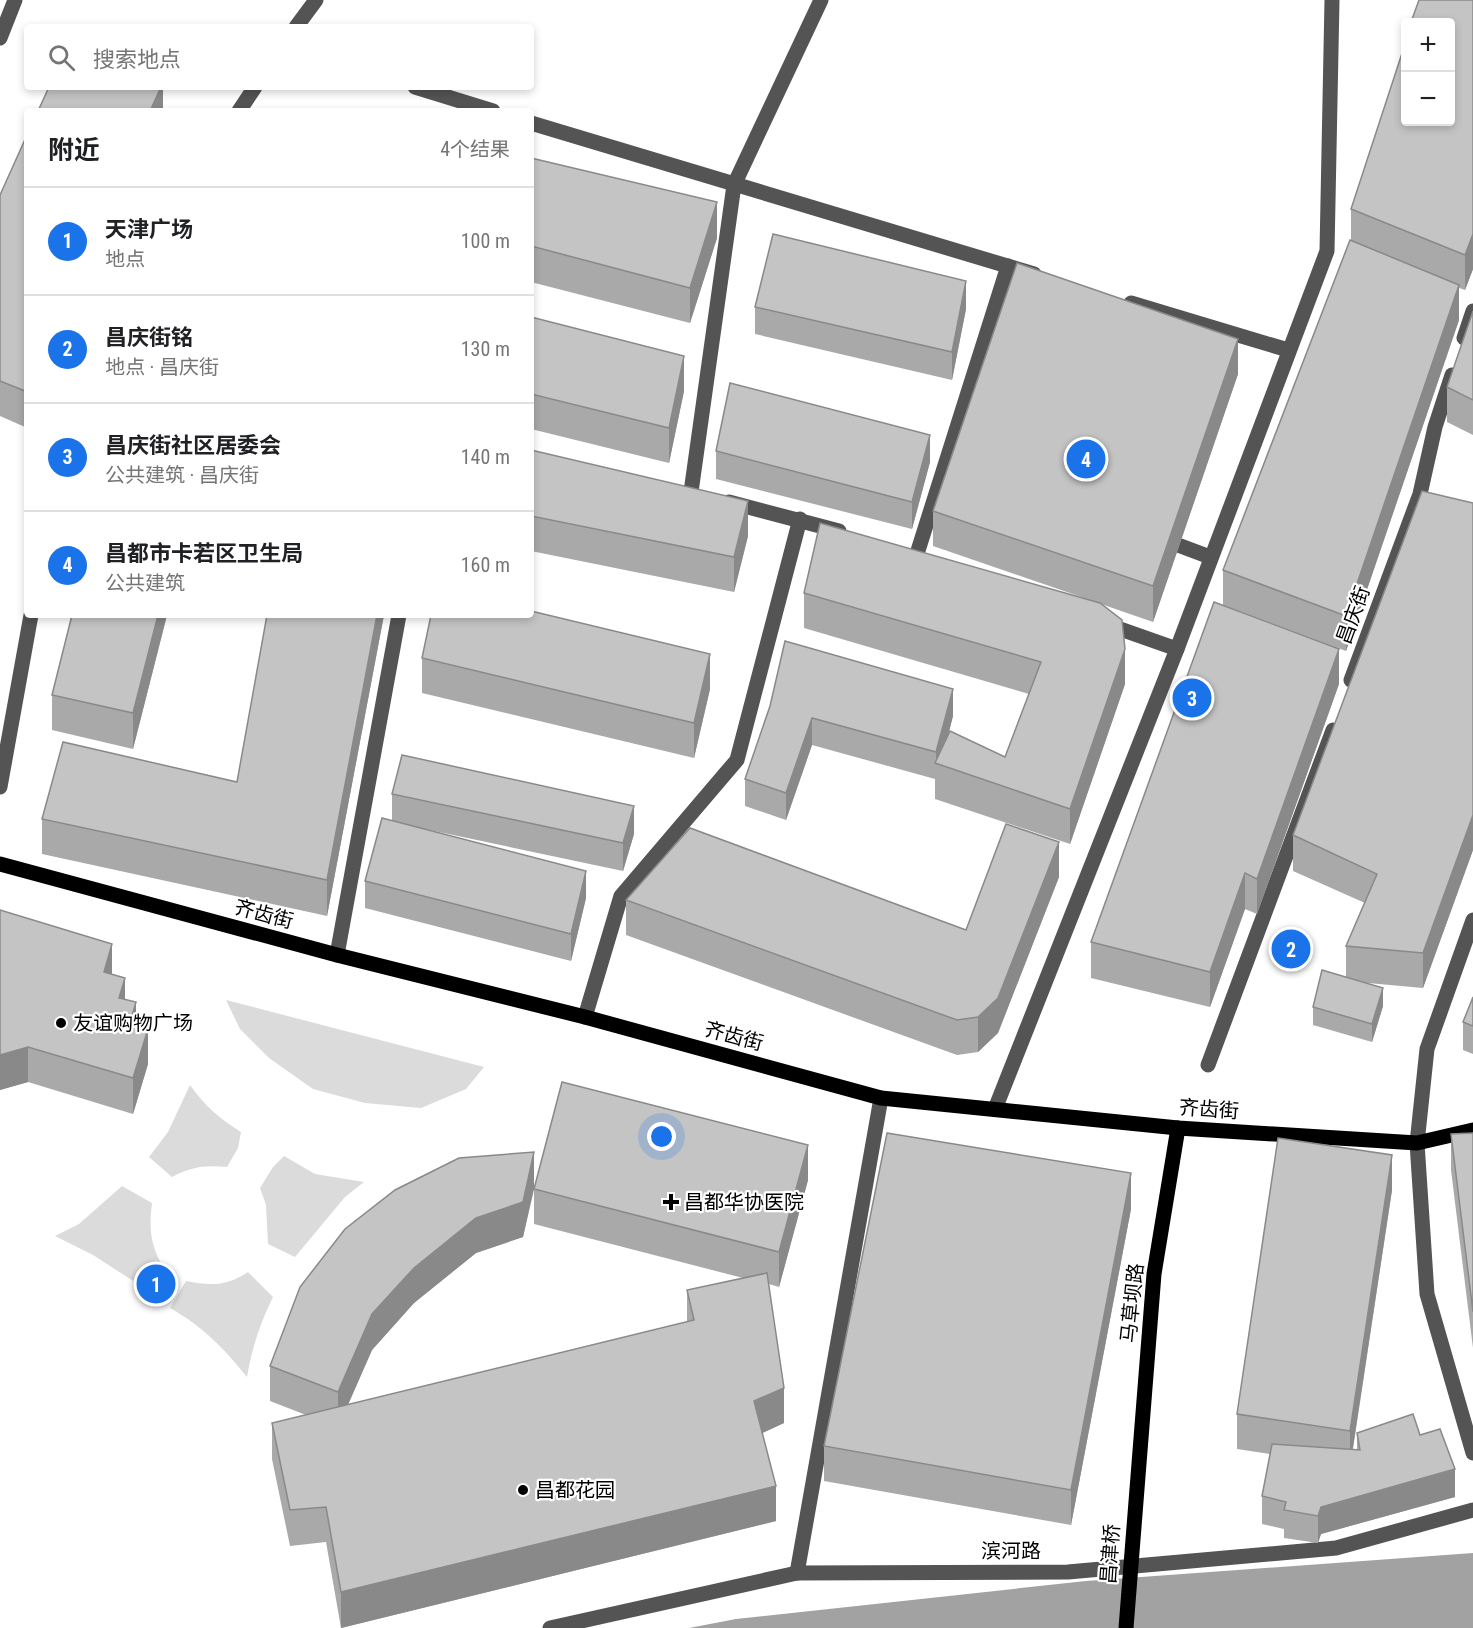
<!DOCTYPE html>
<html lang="zh">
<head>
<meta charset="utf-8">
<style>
	body { margin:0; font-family:"Roboto Condensed","Noto Sans SC",sans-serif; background:#f2f2f2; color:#202124 }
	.controls { position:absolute; right:18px; top:18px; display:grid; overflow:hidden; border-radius:6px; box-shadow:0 3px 9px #0003 }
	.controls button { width:54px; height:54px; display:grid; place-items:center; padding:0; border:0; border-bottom:2px solid #e0e0e0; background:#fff; color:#202124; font:30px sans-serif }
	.you { position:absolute; left:662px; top:1137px; width:21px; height:21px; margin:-15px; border:4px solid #fff; border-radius:50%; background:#1a73e8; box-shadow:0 0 0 9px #1a73e833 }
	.badge { display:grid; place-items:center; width:39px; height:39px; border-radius:50%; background:#1a73e8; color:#fff; font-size:20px; font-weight:700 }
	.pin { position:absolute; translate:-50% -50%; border:3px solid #fff; box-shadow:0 2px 6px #0006 }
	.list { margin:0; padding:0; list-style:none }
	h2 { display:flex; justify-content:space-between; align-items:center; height:78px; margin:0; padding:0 24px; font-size:26px }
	h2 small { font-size:20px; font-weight:400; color:#757577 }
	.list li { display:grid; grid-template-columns:39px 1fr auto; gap:18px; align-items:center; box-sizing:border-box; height:108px; padding:0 24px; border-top:2px solid #e0e0e0 }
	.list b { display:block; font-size:22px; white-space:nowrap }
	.list p { margin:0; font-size:20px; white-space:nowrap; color:#757577 }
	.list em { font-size:20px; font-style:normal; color:#757577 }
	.icon { flex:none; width:33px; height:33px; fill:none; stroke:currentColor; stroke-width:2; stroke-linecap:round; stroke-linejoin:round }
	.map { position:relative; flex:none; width:1473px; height:1628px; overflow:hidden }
	.search { position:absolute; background:#fff; box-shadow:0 3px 9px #0003; left:24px; top:24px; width:510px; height:66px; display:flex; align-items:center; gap:15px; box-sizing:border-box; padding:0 21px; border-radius:6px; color:#757577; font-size:22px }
	.panel { position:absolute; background:#fff; box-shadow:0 3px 9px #0003; left:24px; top:108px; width:510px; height:510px; border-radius:6px }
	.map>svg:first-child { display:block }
	.green { fill:#dbdbdb }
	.water { fill:#a2a2a2 }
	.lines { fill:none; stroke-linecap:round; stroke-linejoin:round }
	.minor { stroke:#545454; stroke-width:15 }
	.major { stroke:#000; stroke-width:15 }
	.wall { fill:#a9a9a9; fill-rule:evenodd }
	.shaded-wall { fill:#898989 }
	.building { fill:#c4c4c4; stroke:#898989; stroke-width:1.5 }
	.poi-dot { fill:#000; stroke:#fff; stroke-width:2 }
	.labels { text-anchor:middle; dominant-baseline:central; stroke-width:4.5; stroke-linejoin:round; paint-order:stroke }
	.street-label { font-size:20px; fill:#000; stroke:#fff }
	.poi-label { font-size:20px; fill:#000; stroke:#fff; text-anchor:start }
</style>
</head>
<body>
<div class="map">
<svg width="1473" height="1628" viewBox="0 0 1473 1628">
	<rect width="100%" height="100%" fill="#fff"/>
	<!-- green -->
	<g class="green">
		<path d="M226,1000L484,1067L466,1089L421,1108L365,1103L313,1089L269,1058L240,1029Z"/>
		<path d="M190,1085C204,1105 220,1119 241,1132L238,1148L227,1167C205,1165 191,1167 172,1177L149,1157L168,1132Z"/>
		<path d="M284,1156L315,1174L364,1182L345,1197L295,1257L268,1244L266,1205L260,1188L273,1167Z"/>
		<path d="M122,1186L152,1203C149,1226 150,1243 161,1263L138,1284L93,1255L55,1236L79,1224Z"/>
		<path d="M248,1272L273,1297C260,1323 252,1348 247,1377C224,1348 202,1326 170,1308L186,1281C211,1286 227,1286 248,1272Z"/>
	</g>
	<!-- water -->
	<path class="water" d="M1473,1553V1628H689L736,1619L1086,1581Z"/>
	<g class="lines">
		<!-- minor -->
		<g class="minor">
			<path d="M296,27L316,0"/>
			<path d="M0,38L15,0"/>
			<path d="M415,87L493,111"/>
			<path d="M239,111L255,87"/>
			<path d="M531,123L1034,274"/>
			<path d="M1131,303L1288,350"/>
			<path d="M1464,338L1473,311"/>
			<path d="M691,492L734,185L821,0"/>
			<path d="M729,502L839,531"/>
			<path d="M1162,539L1210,557"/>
			<path d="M916,557L1008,266"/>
			<path d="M1106,624L1177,649"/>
			<path d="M1351,680L1420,494L1435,427L1452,375"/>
			<path d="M0,787L31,615"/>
			<path d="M1473,920L1427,1049L1417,1143L1427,1294L1473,1453"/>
			<path d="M337,955L399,615"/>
			<path d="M585,1017L621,896L737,760L800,519"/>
			<path d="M1208,1065L1333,730"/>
			<path d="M995,1109L1177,649L1327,251L1332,0"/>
			<path d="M797,1573L881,1098"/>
			<path d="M550,1628L797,1573L1068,1572L1336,1548L1473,1510"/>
		</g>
		<!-- major -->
		<g class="major">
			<path d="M0,864L337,955L585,1017L881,1098L1178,1128L1417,1143L1473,1130"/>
			<path d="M1126,1628L1154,1274L1178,1128"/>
		</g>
	</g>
	<!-- wall -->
	<g class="wall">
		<path d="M1473,0V269L1465,290L1459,288V320L1346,651L1223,605V570L1351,241V209Z"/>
		<path d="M27,135V423L25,427L0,416V195Z"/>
		<path d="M531,158L717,238L690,323L531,282Z"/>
		<path d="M755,307L966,309L952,380L755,334Z"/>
		<path d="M1473,311V435L1447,422V387Z"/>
		<path d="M531,317L684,391L669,463L531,429Z"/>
		<path d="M1238,374L1153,622L1101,604L1125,684L1070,844L935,799V779L812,745L786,820L745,806V779L770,706L953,716L948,736L1005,757L1029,694L804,628V593L1093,601L933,546V511Z"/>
		<path d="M531,450L748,536L734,592L531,551Z"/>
		<path d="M716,451L930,462L912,529L716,479Z"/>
		<path d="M1473,503V850L1423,988L1368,983L1383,1006L1372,1042L1313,1025V1007L1346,977V946L1365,903L1293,871V835Z"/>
		<path d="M167,615L133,749L52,730V695Z"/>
		<path d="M384,615L327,916L42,854V819L237,782Z"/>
		<path d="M422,658L710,689L694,758L422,693Z"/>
		<path d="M1339,684L1257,914L1245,909L1210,1007L1091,978V942Z"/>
		<path d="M392,794L634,834L623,871L420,828L586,898L571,961L365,908V881L392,820Z"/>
		<path d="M1059,877L998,1033L978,1052L957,1055L626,935V900L966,930Z"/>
		<path d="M0,910L112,974L136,1025L148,1064L133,1114L28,1082L0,1090Z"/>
		<path d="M1473,997V1054L1463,1050V1022Z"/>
		<path d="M1473,1133V1348L1451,1170V1134Z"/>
		<path d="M808,1180L779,1287L769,1284L784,1423L762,1433L776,1521L341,1628L326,1542L290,1546L272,1459V1423L306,1415L270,1401V1366L534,1186ZM534,1190V1224L743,1278L687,1290V1322L348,1405L372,1350L414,1303L476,1253L523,1237Z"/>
		<path d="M1392,1190L1353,1449L1357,1450V1433L1420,1435L1455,1497L1321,1534L1318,1543L1284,1538V1529L1262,1524V1496L1270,1454L1237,1449V1414Z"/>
		<path d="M1131,1209L1071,1525L824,1481V1446Z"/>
	</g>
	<!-- shaded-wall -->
	<g class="shaded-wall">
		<path d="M161,87H163V111H150Z"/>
		<path d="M717,202V238L690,323V288Z"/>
		<path d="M1473,234V269L1465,290V255Z"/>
		<path d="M966,281V309L952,380V352Z"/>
		<path d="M1459,285V320L1346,651V616Z"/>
		<path d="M1238,339V374L1153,622V586Z"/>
		<path d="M684,356V391L669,463V428Z"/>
		<path d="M27,388V423L25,427V391Z"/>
		<path d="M930,435V462L912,529V502Z"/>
		<path d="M748,501V536L734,592V557Z"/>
		<path d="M158,615H167L133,749V713Z"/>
		<path d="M377,615H384L327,916V880Z"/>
		<path d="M1125,649V684L1070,844V809Z"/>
		<path d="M1339,649V684L1257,914V879Z"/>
		<path d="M710,654V689L694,758V723Z"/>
		<path d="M953,689V716L940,765L936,764V752Z"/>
		<path d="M812,718V745L786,820V793Z"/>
		<path d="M634,806V834L623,871V843Z"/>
		<path d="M1473,815V850L1423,988V953Z"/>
		<path d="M1059,842V877L998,1033L978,1052V1017Z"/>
		<path d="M586,871V898L571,961V934Z"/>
		<path d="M1245,873V909L1210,1007V972Z"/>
		<path d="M112,944V979L104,972Z"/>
		<path d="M125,978V1014L119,998Z"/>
		<path d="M1383,988V1006L1372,1042V1024Z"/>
		<path d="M136,1002V1038L130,1023Z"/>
		<path d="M148,1029V1064L133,1114V1078Z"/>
		<path d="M28,1047V1082L0,1090V1055Z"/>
		<path d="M808,1145V1180L779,1287V1252Z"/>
		<path d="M534,1152V1187L523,1237L476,1253L414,1303L372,1350L338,1427V1392L372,1314L414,1268Z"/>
		<path d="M1392,1155V1190L1350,1466V1431Z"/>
		<path d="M1131,1173V1209L1071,1525V1490Z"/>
		<path d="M784,1388V1423L754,1437V1401Z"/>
		<path d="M1455,1469V1497L1321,1534L1318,1543V1516L1321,1507Z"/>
		<path d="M776,1486V1521L341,1628V1592Z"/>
	</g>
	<!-- building -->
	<g class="building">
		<path d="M1419,0H1473V234L1465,255L1351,209L1406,41V122H1450V22H1411Z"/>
		<path d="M49,87H161L150,111H38Z"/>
		<path d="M27,135V388L25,391L0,381V195Z"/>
		<path d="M531,158L717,202L690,288L531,246Z"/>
		<path d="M773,234L966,281L952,352L755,307Z"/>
		<path d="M1350,240L1459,285L1346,616L1223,570Z"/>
		<path d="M1017,263L1238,339L1153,586L933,511Z"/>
		<path d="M1473,311V400L1447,387Z"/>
		<path d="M531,317L684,356L669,428L531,394Z"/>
		<path d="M730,383L930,435L912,502L716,451Z"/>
		<path d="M531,450L748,501L734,557L531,516Z"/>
		<path d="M1422,491L1473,503V815L1423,953L1346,946L1377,874L1293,835Z"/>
		<path d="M820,523L1100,603L1122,620L1125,649L1070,809L935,763L950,731L1005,757L1041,662L804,593Z"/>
		<path d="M1214,602L1339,649L1257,879L1245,873L1210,972L1091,942Z"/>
		<path d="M531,611L710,654L694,723L422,658L431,615H531Z"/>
		<path d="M72,615H158L133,713L52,695Z"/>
		<path d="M267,615H377L327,880L42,819L63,742L237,782Z"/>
		<path d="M785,641L953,689L936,752L812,718L786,793L745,779L770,706Z"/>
		<path d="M402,755L634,806L623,843L392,794Z"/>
		<path d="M382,818L586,871L571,934L365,881Z"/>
		<path d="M1006,824L1059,842L998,998L978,1017L957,1020L626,900L690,828L966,930Z"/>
		<path d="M0,910L112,944L104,972L125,978L119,998L136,1002L130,1023L148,1029L133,1078L28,1047L0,1055Z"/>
		<path d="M1322,970L1383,988L1372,1024L1313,1007Z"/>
		<path d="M1473,997V1026L1463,1022Z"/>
		<path d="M562,1082L808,1145L779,1252L534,1189Z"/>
		<path d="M887,1133L1131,1173L1071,1490L824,1446Z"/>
		<path d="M1473,1133V1312L1451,1134Z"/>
		<path d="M1278,1138L1392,1155L1350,1431L1237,1414Z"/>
		<path d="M534,1152L523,1202L476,1218L414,1268L372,1314L338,1392L270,1366L300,1287L345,1229L395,1190L459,1158Z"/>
		<path d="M767,1273L784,1388L754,1401L776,1486L341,1592L326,1507L290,1510L272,1423L694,1320L687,1290Z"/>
		<path d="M1413,1414L1420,1435L1440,1429L1455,1469L1321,1507L1318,1516L1284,1510L1286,1502L1262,1496L1272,1444L1360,1450L1357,1433Z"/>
	</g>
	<!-- markers -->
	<g class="poi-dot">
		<circle cx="61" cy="1023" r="6"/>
		<path d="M668 1193h6v6h6v6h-6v6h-6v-6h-6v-6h6z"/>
		<circle cx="523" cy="1490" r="6"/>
	</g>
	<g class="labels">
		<!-- street labels -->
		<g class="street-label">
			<text transform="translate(1353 615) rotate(-70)">昌庆街</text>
			<text transform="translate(264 914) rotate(15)">齐齿街</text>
			<text transform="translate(734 1036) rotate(15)">齐齿街</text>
			<text transform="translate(1209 1109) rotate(4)">齐齿街</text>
			<text transform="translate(1132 1303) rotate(-84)">马草坝路</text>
			<text x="1011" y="1551">滨河路</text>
			<text transform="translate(1110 1554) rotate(-86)">昌津桥</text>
		</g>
		<!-- poi labels -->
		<g class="poi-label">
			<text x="73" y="1023">友谊购物广场</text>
			<text x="684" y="1202">昌都华协医院</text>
			<text x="535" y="1490">昌都花园</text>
		</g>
	</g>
</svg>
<div class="controls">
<button>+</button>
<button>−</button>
</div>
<div class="you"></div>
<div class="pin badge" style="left:156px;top:1284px">1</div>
<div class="pin badge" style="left:1291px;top:949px">2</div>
<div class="pin badge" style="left:1192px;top:698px">3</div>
<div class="pin badge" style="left:1086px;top:459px">4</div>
<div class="search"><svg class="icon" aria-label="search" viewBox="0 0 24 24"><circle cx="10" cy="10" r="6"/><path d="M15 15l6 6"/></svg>搜索地点</div>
<section class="panel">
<h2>附近<small>4个结果</small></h2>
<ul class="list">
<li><span class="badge">1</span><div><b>天津广场</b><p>地点</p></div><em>100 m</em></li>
<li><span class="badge">2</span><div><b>昌庆街铭</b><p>地点 · 昌庆街</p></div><em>130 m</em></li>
<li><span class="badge">3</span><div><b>昌庆街社区居委会</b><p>公共建筑 · 昌庆街</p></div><em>140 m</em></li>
<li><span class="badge">4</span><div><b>昌都市卡若区卫生局</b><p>公共建筑</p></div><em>160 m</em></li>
</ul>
</section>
</div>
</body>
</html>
